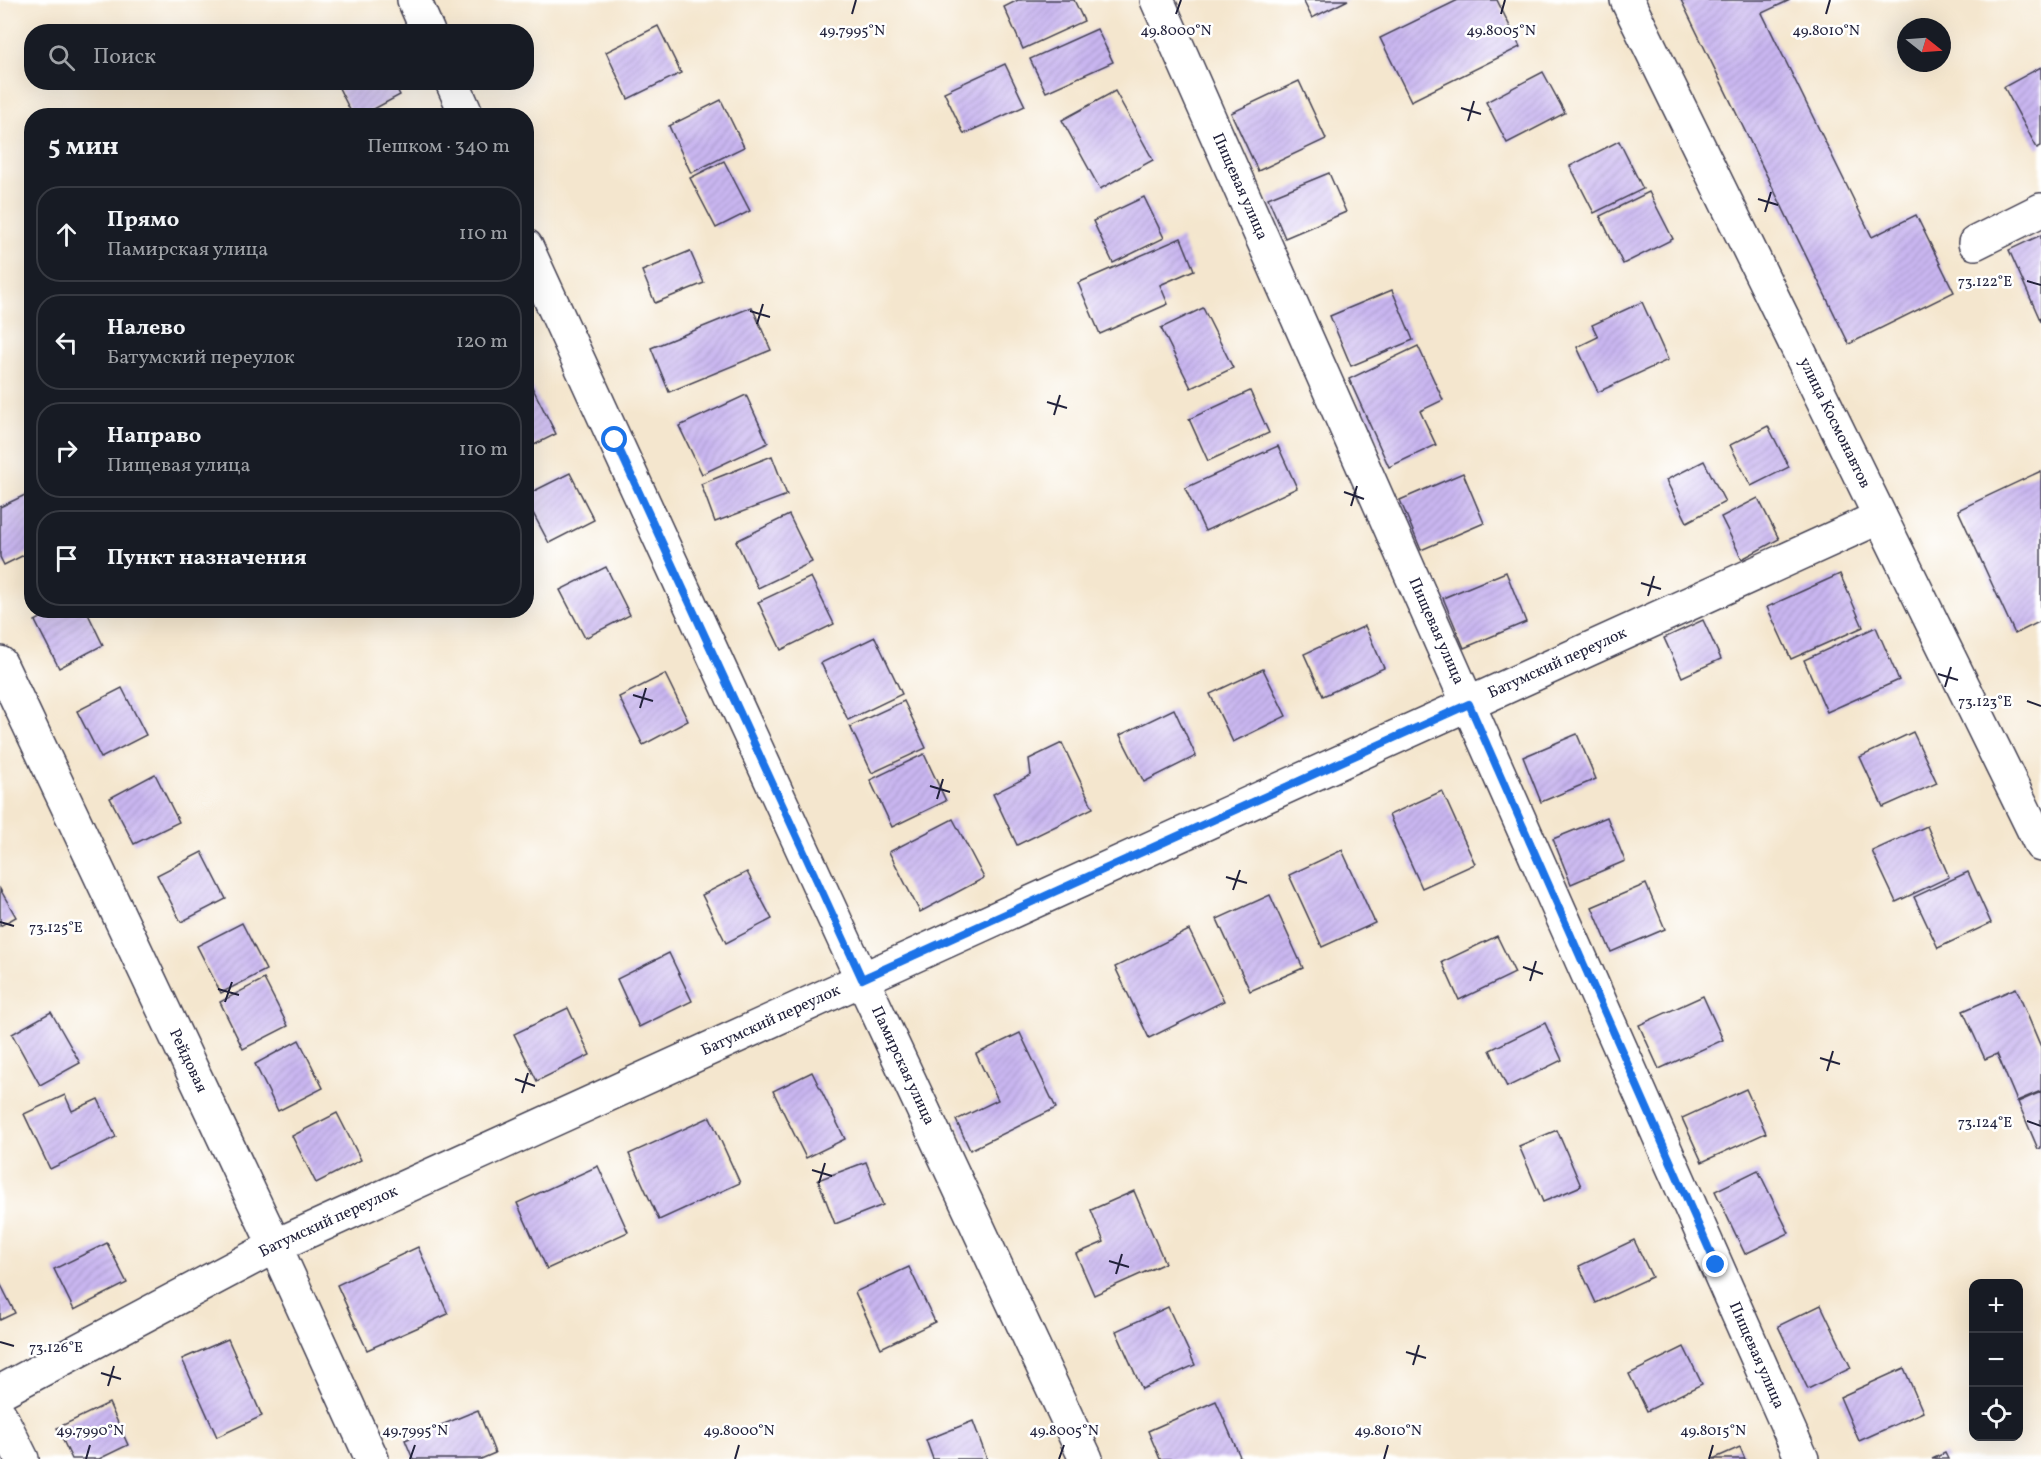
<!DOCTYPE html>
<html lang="ru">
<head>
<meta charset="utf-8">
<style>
	body { margin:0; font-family:Vollkorn,serif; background:#242831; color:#f1f3f6 }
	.controls { position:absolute; right:18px; bottom:18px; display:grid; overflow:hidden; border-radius:12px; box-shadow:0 6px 24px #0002 }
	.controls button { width:54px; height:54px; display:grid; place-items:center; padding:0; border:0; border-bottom:2px solid #363941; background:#171b24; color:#f1f3f6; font:30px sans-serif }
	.compass { position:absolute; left:1897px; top:18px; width:54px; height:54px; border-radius:50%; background:#171b24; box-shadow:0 6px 24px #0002; rotate:107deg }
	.stop { position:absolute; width:18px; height:18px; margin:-14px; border:4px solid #1a73e8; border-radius:50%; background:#fff }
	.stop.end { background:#1a73e8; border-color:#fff; box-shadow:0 2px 6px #0008 }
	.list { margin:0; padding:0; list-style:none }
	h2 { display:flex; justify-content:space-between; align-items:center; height:78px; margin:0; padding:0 24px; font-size:26px }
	h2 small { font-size:20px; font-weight:400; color:#9ea1a6 }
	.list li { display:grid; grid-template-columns:39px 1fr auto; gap:18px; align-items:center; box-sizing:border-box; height:96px; margin:0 12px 12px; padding:0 12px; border:2px solid #363941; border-radius:24px }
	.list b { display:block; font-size:22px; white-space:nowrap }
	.list p { margin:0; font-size:20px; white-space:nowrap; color:#9ea1a6 }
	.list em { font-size:20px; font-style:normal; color:#9ea1a6 }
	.icon { flex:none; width:33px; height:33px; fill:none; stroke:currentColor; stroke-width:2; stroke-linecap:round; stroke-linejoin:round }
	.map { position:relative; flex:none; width:2041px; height:1459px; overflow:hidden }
	.search { position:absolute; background:#171b24; box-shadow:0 6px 24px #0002; left:24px; top:24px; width:510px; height:66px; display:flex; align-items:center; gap:15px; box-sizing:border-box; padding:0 21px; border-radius:24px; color:#9ea1a6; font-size:22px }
	.panel { position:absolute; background:#171b24; box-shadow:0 6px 24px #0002; left:24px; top:108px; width:510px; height:510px; border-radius:24px }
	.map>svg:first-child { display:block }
	.building { fill:url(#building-hatch) }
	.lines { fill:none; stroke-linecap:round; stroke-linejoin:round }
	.minor-casing { stroke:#423f51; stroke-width:36 }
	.minor { stroke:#fff; stroke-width:33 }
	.route { stroke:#1a73e8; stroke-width:8 }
	.ticks { fill:none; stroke:#22223b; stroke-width:2 }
	.labels { text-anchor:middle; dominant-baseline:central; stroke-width:5; stroke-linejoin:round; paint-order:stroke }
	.street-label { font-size:16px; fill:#22223b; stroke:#fff }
	.ticks-label { font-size:15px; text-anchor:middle; fill:#22223b; stroke:#fff; stroke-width:5; stroke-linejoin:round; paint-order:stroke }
</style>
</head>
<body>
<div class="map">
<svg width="2041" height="1459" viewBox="0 0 2041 1459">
	<defs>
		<pattern id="building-hatch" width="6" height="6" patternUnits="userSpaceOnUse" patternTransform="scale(1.5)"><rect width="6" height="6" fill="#c9b6f0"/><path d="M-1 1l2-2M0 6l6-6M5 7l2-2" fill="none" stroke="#ac9ccf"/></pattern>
	</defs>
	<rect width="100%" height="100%" fill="#fff"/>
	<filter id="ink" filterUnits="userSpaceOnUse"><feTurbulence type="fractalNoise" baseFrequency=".0167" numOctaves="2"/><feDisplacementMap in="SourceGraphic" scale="12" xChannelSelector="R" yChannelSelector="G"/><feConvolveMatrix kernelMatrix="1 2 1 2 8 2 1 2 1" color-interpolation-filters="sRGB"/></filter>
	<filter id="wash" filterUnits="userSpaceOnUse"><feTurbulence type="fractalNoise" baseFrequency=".008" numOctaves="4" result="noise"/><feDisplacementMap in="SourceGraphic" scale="24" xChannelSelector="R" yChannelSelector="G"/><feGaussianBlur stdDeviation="1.35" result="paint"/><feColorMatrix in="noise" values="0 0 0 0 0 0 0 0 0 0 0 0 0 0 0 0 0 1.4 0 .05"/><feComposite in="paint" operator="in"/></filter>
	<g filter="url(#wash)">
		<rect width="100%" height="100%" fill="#f4e6ce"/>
		<g id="blocks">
			<!-- building -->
			<g class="building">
				<path d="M1018,0H1074L1084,21L1023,49L1004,7Z"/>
				<path d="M1303,0H1348L1312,18Z"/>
				<path d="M1458,0H1497L1520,47L1411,101L1380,38Z"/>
				<path d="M1681,0H1790L1762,13L1872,237L1916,215L1954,292L1849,344Z"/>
				<path d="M658,26L681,73L628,99L606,52Z"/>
				<path d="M1097,29L1113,62L1046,92L1030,59Z"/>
				<path d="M1005,64L1025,106L964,134L944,92Z"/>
				<path d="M2041,67V146L2037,148L2004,87Z"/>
				<path d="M1543,72L1565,113L1507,143L1486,102Z"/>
				<path d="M1299,81L1326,139L1258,171L1231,113Z"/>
				<path d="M336,82H393L400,95L361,116H353Z"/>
				<path d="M1115,91L1153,160L1100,189L1062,120Z"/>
				<path d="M721,100L744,147L691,173L669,126Z"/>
				<path d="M1619,141L1643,189L1594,213L1570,166Z"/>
				<path d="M724,161L750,211L716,228L690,178Z"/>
				<path d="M1329,173L1346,212L1285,238L1268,198Z"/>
				<path d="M1649,192L1673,239L1623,264L1600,216Z"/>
				<path d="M1144,197L1164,238L1113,263L1093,221Z"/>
				<path d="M2041,235V322L2009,250Z"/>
				<path d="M1181,238L1194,270L1160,285L1168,304L1100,334L1078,283Z"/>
				<path d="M690,251L704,283L655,303L642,271Z"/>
				<path d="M1392,290L1413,340L1351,366L1330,316Z"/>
				<path d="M1642,302L1668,360L1598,392L1577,347L1598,337L1592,325Z"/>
				<path d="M752,307L771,350L669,392L651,348Z"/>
				<path d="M1203,308L1233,368L1191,388L1161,328Z"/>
				<path d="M1418,346L1443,400L1420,411L1436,445L1389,467L1349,379Z"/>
				<path d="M532,387L556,434L526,449V389Z"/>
				<path d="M1250,391L1269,433L1208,461L1189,419Z"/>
				<path d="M746,395L768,443L702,474L679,426Z"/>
				<path d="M1768,426L1789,467L1751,486L1730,445Z"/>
				<path d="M1278,446L1297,488L1205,531L1185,488Z"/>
				<path d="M772,456L787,495L715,522L701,484Z"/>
				<path d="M1704,461L1725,502L1687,522L1666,480Z"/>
				<path d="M2041,471V621L2015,634L1958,510Z"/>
				<path d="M570,473L594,520L549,543L526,500V495Z"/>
				<path d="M1463,473L1484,523L1421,550L1400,500Z"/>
				<path d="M25,495L32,508V551L4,565L0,557V507Z"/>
				<path d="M1758,498L1779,539L1742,559L1721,517Z"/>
				<path d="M789,515L812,562L758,588L736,541Z"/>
				<path d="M606,567L630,615L585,638L560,590Z"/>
				<path d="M1506,572L1526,622L1464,648L1443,598Z"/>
				<path d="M1840,574L1863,627L1791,659L1767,607Z"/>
				<path d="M811,577L834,624L781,650L758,602Z"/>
				<path d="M55,610H86L103,645L59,668L35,621Z"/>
				<path d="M1703,620L1721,659L1682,677L1664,638Z"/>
				<path d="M1365,626L1384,668L1323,696L1304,654Z"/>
				<path d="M1876,627L1899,680L1827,712L1804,660Z"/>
				<path d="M875,637L902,694L848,720L821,663Z"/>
				<path d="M1263,669L1286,716L1233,742L1210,694Z"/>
				<path d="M665,674L688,721L643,745L619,697Z"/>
				<path d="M122,688L146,735L101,758L77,711Z"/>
				<path d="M904,701L926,748L872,773L850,726Z"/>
				<path d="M1174,709L1196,756L1144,782L1120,735Z"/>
				<path d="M1913,732L1937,783L1883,807L1860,757Z"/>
				<path d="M1577,734L1596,779L1541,802L1523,757Z"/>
				<path d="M1062,743L1093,808L1017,845L993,794L1031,775L1029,759Z"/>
				<path d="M924,754L946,801L892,827L870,780Z"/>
				<path d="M155,774L179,822L134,844L110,798Z"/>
				<path d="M1442,791L1475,864L1422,888L1389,815Z"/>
				<path d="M1607,817L1625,861L1571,884L1553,839Z"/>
				<path d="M953,819L984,878L920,912L889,852Z"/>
				<path d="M1927,826L1949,877L1896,902L1872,851Z"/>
				<path d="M1342,850L1375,923L1322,947L1289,875Z"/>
				<path d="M202,852L226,899L181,922L157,875Z"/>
				<path d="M747,872L772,919L726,943L702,895Z"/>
				<path d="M1968,872L1991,923L1938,948L1914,897Z"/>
				<path d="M1646,884L1665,929L1611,952L1592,907Z"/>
				<path d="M0,889L16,917L0,926Z"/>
				<path d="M1270,895L1303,968L1250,991L1217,919Z"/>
				<path d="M242,923L266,970L221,993L197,946Z"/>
				<path d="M1189,930L1224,1001L1149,1038L1115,967Z"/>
				<path d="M1497,936L1515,973L1459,1000L1442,962Z"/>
				<path d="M669,953L692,1001L639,1027L617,979Z"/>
				<path d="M264,979L288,1026L243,1049L220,1002Z"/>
				<path d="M2016,988L2041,1047V1091L2017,1101L1997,1054L1985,1059L1963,1011Z"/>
				<path d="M1703,996L1723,1040L1659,1069L1639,1025Z"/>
				<path d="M568,1008L590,1055L537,1081L514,1034Z"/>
				<path d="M51,1012L80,1063L40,1085L12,1034Z"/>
				<path d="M1545,1023L1562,1060L1507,1087L1490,1050Z"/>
				<path d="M1020,1033L1056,1108L970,1150L956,1120L998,1100L976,1054Z"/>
				<path d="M299,1040L323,1088L278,1111L255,1064Z"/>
				<path d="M812,1072L845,1139L806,1158L773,1091Z"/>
				<path d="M1746,1089L1766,1133L1702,1162L1682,1118Z"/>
				<path d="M2041,1092V1148L2038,1149L2018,1102Z"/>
				<path d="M65,1095L72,1111L98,1099L116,1137L50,1169L24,1114Z"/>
				<path d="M337,1113L361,1160L316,1183L292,1136Z"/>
				<path d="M710,1117L740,1183L659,1220L629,1154Z"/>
				<path d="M1557,1130L1581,1186L1543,1202L1519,1146Z"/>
				<path d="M866,1162L883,1205L835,1224L818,1180Z"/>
				<path d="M598,1166L628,1232L547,1269L517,1203Z"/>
				<path d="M1758,1170L1789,1233L1745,1254L1715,1191Z"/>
				<path d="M1134,1191L1165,1263L1094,1295L1076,1254L1104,1242L1091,1210Z"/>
				<path d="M1634,1240L1652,1277L1596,1303L1579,1266Z"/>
				<path d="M107,1243L127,1283L74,1310L54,1269Z"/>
				<path d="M418,1247L448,1314L367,1350L337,1285Z"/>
				<path d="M909,1267L935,1322L881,1348L855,1292Z"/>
				<path d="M0,1283L15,1313L0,1320Z"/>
				<path d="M1821,1305L1851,1368L1808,1389L1778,1326Z"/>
				<path d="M1168,1307L1195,1365L1142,1389L1116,1331Z"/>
				<path d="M228,1339L262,1416L217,1437L182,1359Z"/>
				<path d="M1684,1347L1702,1384L1647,1411L1629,1374Z"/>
				<path d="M1904,1368L1923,1412L1859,1441L1840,1397Z"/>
				<path d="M1216,1401L1241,1459H1160L1148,1431Z"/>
				<path d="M109,1403L128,1445L99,1459H72L57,1428Z"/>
				<path d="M478,1410L495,1453L481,1459H413L405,1440Z"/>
				<path d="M973,1421L987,1459H933L926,1440Z"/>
				<path d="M1740,1447L1745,1459H1713Z"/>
				<path d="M1945,1453L1948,1459H1932Z"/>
			</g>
		</g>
	</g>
	<g filter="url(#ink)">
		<use href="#blocks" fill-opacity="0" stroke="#423f51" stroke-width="1.5"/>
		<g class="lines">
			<!-- minor casing -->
			<g class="minor-casing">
				<g id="minor">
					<path d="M414,0L428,32"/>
					<path id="s1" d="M1157,0L1802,1459"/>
					<path id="s2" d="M1627,0L2041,845"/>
					<path d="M452,82L467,116"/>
					<path d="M1975,243L2041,210"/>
					<path id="s3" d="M526,246L862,979L1086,1459"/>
					<path id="s4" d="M0,663L275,1246L372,1459"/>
					<path id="s5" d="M0,1392L275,1246L1880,517"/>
					<path d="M0,1415L22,1459"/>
				</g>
			</g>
			<!-- minor -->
			<use href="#minor" class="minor"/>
		</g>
	</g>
	<g class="lines" filter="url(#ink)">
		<!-- route -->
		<path class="route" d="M615,440L862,979L1469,704L1716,1265"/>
	</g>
	<!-- ticks -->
	<path class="ticks" d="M852,14L856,0M1176,14L1181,0M1501,14L1505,0M1826,14L1830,0M1461,108L1481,114M1468,121L1474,101M1758,199L1778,205M1765,212L1771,192M2027,281L2041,285M750,311L770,317M757,324L763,304M1047,402L1067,408M1054,415L1060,395M1344,492L1364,499M1351,506L1357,486M1641,583L1661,589M1648,596L1654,576M1938,674L1958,680M1945,687L1951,667M633,695L653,701M2027,701L2041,706M640,708L646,688M930,786L950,792M937,799L943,779M1226,877L1247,883M1233,890L1240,870M0,922L14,926M1523,967L1543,974M1530,981L1536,961M218,989L239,995M225,1002L232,982M1820,1058L1840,1064M1827,1071L1833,1051M515,1079L535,1086M522,1093L528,1073M2027,1121L2041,1126M812,1170L832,1176M819,1183L825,1163M1109,1261L1129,1267M1116,1274L1122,1254M0,1342L14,1346M1406,1352L1426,1358M1413,1365L1419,1345M101,1373L121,1379M108,1386L114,1366M86,1459L90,1445M410,1459L415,1445M735,1459L739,1445M1059,1459L1064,1445M1384,1459L1388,1445M1709,1459L1713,1445"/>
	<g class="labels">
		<!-- street labels -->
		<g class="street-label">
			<text stroke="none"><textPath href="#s1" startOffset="204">Пищевая улица</textPath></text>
			<text stroke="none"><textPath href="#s2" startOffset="471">улица Космонавтов</textPath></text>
			<text stroke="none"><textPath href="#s1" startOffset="690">Пищевая улица</textPath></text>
			<text stroke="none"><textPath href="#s5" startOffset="1720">Батумский переулок</textPath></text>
			<text stroke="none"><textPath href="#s5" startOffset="856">Батумский переулок</textPath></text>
			<text stroke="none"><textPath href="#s4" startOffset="440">Рейдовая</textPath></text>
			<text stroke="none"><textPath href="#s3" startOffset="902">Памирская улица</textPath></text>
			<text stroke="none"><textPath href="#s5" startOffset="370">Батумский переулок</textPath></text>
			<text stroke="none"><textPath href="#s1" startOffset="1482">Пищевая улица</textPath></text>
		</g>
	</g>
	<g class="ticks-label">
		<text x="852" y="35">49.7995°N</text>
		<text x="1176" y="35">49.8000°N</text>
		<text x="1501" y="35">49.8005°N</text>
		<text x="1826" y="35">49.8010°N</text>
		<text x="1985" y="286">73.122°E</text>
		<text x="1985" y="706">73.123°E</text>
		<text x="56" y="932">73.125°E</text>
		<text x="1985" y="1127">73.124°E</text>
		<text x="56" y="1352">73.126°E</text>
		<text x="90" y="1435">49.7990°N</text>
		<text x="415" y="1435">49.7995°N</text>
		<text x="739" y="1435">49.8000°N</text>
		<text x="1064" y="1435">49.8005°N</text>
		<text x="1388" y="1435">49.8010°N</text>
		<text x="1713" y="1435">49.8015°N</text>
	</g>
</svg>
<div class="controls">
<button>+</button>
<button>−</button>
<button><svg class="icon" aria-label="locate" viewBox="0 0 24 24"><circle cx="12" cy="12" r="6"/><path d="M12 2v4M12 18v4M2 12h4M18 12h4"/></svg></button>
</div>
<svg class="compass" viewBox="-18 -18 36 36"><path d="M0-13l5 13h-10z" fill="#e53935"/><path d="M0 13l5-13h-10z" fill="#9ea1a6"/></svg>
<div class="stop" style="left:615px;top:440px"></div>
<div class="stop end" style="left:1716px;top:1265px"></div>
<div class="search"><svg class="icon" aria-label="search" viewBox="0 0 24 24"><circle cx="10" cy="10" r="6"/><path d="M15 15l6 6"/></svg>Поиск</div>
<section class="panel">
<h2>5 мин<small>Пешком · 340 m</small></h2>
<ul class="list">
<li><svg class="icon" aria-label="ahead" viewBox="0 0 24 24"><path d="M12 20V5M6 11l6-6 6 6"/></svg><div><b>Прямо</b><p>Памирская улица</p></div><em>110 m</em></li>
<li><svg class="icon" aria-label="left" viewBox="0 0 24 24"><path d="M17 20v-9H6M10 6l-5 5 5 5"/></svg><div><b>Налево</b><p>Батумский переулок</p></div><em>120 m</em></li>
<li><svg class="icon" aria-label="right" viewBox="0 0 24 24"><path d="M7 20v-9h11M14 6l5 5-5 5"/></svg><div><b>Направо</b><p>Пищевая улица</p></div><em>110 m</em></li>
<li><svg class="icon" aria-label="arrive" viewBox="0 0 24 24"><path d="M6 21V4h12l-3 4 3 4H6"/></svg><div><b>Пункт назначения</b></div></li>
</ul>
</section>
</div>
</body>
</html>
